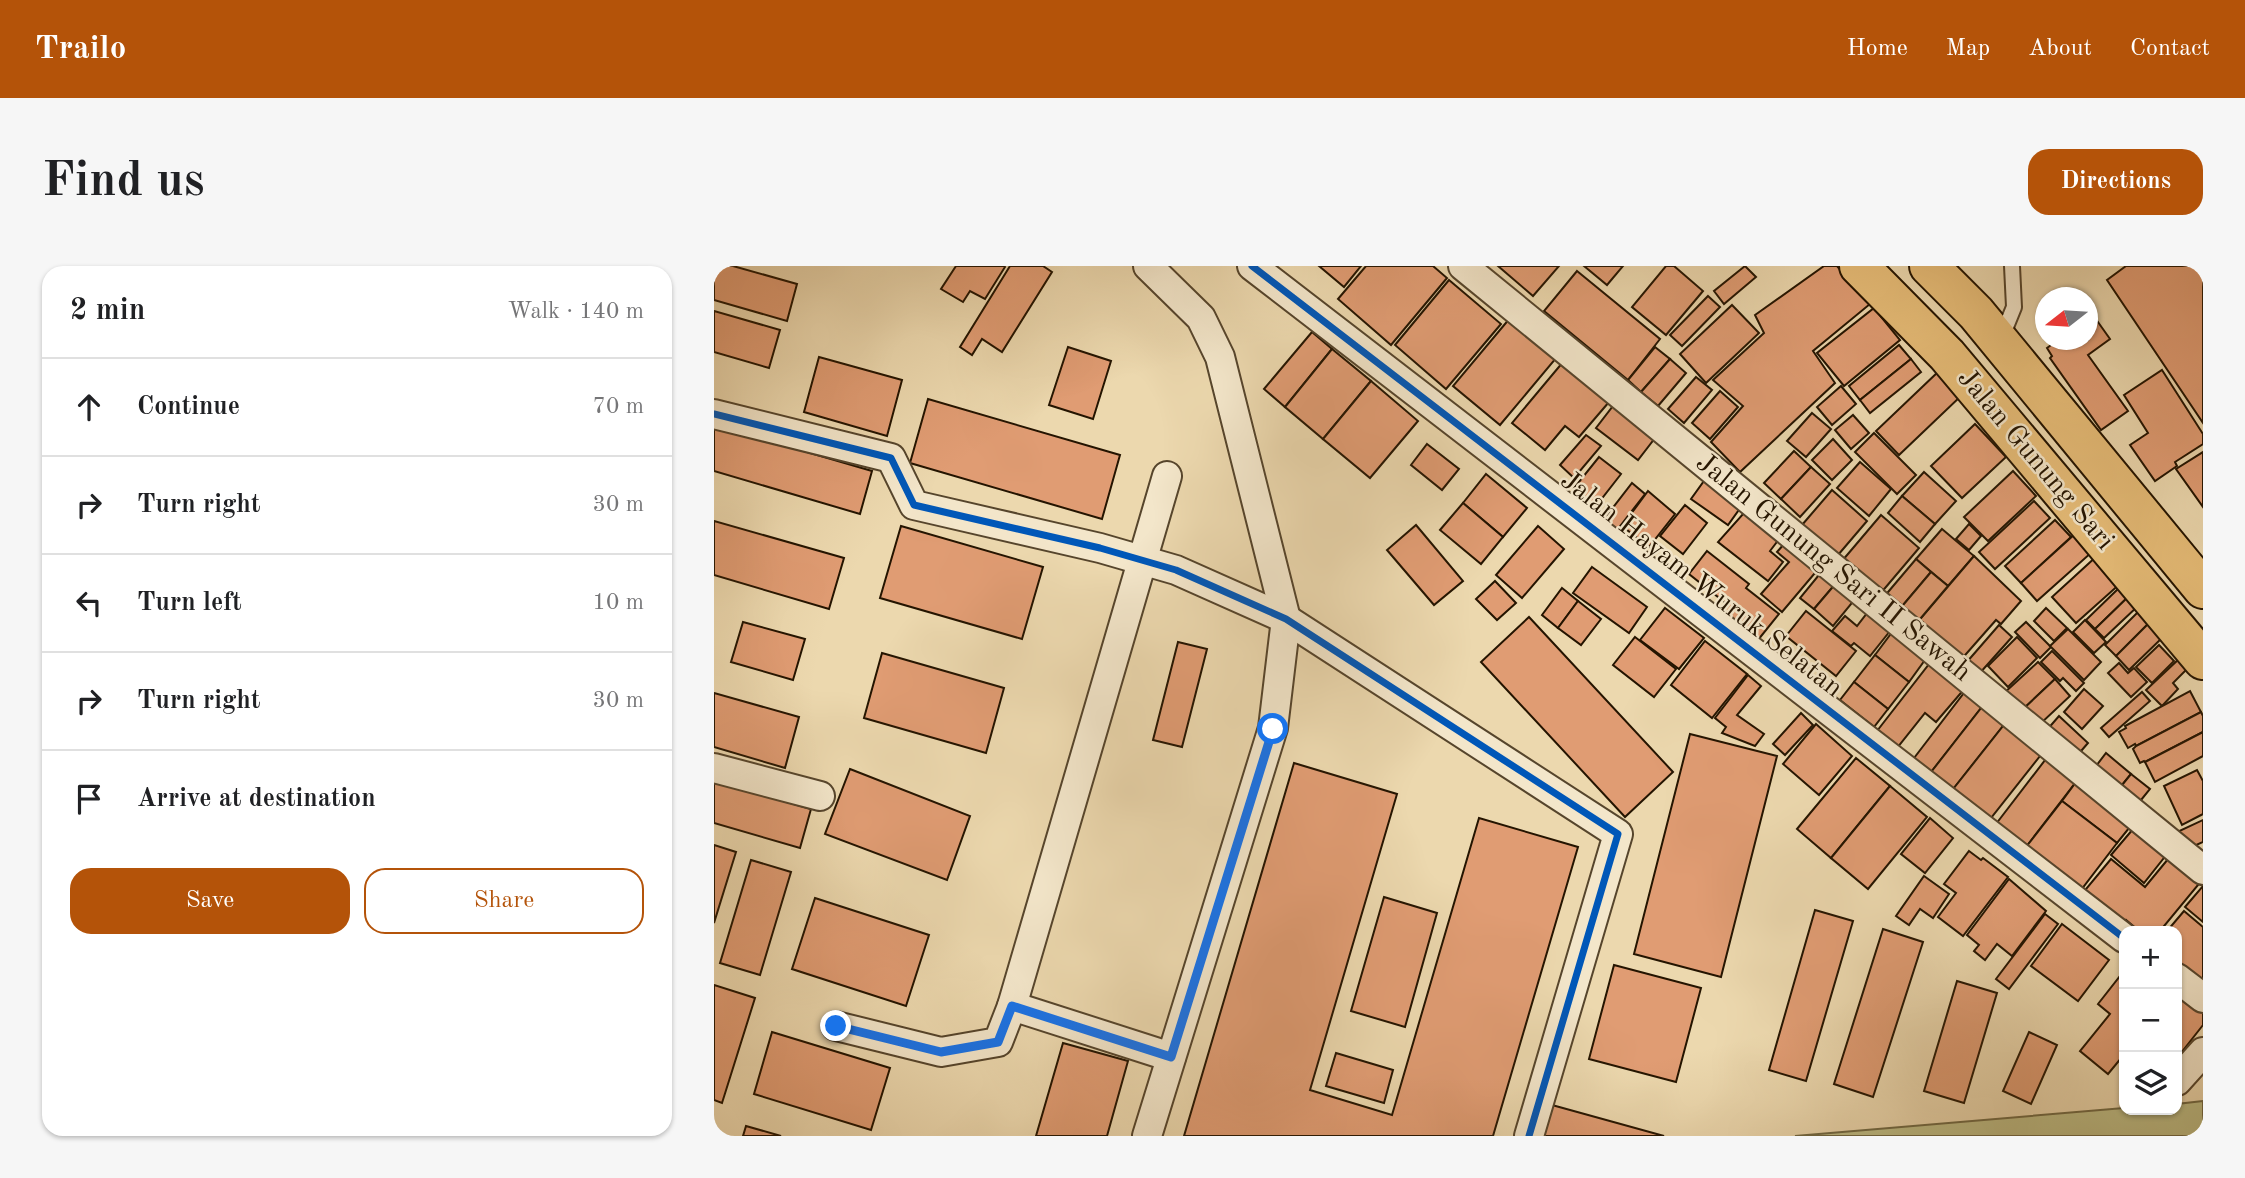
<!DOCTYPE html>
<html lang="en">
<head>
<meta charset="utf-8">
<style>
	body { margin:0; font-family:"Old Standard TT",serif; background:#f6f6f6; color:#202124 }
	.controls { position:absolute; right:21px; bottom:21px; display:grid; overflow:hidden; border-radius:14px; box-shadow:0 2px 5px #0004 }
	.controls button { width:63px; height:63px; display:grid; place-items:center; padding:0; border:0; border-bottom:2px solid #e0e0e0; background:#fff; color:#202124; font:35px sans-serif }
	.compass { position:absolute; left:1321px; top:21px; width:63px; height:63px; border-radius:50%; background:#fff; box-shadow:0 2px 5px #0004; rotate:253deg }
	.stop { position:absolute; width:21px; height:21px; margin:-16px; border:5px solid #1a73e8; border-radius:50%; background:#fff }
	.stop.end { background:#1a73e8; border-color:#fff; box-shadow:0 2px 7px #0008 }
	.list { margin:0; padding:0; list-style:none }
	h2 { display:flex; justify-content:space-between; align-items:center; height:91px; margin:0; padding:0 28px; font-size:30px }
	h2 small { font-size:23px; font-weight:400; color:#757577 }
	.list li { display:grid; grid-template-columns:46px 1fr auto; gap:21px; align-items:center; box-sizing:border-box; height:98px; padding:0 28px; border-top:2px solid #e0e0e0 }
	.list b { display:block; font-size:26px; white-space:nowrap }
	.list em { font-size:23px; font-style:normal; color:#757577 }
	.actions { display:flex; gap:14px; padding:21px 28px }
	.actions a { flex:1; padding:16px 0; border:2px solid #b45309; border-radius:21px; text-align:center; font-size:24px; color:#b45309 }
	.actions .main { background:#b45309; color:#fff }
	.icon { flex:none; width:38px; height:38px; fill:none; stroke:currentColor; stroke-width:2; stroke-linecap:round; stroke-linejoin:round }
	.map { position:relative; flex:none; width:1489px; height:870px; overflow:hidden; border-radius:21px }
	header { display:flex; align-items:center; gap:42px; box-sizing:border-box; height:98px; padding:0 35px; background:#b45309; color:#fff }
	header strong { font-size:33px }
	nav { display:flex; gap:38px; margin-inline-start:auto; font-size:24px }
	.intro { display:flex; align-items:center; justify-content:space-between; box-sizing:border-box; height:168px; padding:0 42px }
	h1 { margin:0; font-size:49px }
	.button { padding:18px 32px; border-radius:21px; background:#b45309; color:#fff; font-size:24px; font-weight:700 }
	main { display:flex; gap:42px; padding:0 42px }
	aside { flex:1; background:#fff; border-radius:21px; box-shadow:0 2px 5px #0004 }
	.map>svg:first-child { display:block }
	.green { fill:#bdbd86; stroke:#706843; stroke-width:2 }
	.building { fill:#e09c73; stroke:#241400; stroke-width:2 }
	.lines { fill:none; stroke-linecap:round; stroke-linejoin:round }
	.service-casing { stroke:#56452c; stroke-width:18 }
	.minor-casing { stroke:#56452c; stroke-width:32 }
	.primary-casing { stroke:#241400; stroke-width:42 }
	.service { stroke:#f3e6ca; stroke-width:14 }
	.minor { stroke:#f3e6ca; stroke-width:28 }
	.primary { stroke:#e6bc77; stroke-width:38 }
	.cycleway-casing { stroke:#f3e6ca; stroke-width:11 }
	.cycleway { stroke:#0057b8; stroke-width:7 }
	.route { stroke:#1a73e8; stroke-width:9 }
	.labels { text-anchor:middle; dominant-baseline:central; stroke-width:5; stroke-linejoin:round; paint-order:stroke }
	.street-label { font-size:28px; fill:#241400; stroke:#f3e6ca }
</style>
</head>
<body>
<header>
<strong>Trailo</strong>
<nav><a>Home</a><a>Map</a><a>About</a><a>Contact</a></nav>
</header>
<div class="intro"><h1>Find us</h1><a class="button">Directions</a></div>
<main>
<aside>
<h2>2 min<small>Walk · 140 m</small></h2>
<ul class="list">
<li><svg class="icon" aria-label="ahead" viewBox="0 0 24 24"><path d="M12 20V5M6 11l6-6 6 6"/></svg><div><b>Continue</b></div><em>70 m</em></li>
<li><svg class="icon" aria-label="right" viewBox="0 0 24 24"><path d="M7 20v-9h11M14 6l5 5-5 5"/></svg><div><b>Turn right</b></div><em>30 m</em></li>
<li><svg class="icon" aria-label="left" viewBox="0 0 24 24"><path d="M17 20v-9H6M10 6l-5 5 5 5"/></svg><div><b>Turn left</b></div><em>10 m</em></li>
<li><svg class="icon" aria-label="right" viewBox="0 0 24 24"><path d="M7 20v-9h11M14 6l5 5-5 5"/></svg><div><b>Turn right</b></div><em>30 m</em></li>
<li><svg class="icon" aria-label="arrive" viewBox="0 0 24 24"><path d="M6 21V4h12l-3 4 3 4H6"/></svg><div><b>Arrive at destination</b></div></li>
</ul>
<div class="actions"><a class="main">Save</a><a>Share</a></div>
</aside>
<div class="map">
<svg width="1489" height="870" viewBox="0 0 1489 870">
	<rect width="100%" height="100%" fill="#ecd8ae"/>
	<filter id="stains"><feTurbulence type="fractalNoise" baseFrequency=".00286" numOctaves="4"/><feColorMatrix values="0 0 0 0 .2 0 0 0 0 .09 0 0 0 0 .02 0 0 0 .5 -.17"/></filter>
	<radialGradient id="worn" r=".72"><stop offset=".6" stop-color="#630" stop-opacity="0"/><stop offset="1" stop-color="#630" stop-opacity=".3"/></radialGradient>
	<!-- green -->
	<path class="green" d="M1489,835V870H1081L1410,842L1463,844V838Z"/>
	<!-- building -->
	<g class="building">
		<path d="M0,0H19L83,18L73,55L0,34Z"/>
		<path d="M242,0H290L291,1L271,33L256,25L249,36L227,23Z"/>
		<path d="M296,0H329L338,6L288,86L268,73L258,89L246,81Z"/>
		<path d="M605,0H647L630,21Z"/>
		<path d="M652,0H719L733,12L677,79L624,33Z"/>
		<path d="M784,0H845L819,30Z"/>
		<path d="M870,0H909L893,19Z"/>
		<path d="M952,0H960L989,25L952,69L918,41Z"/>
		<path d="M1031,0L1042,11L1010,38L1000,25Z"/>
		<path d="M1110,0H1123L1156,38L1099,85L1121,117L1026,206L997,176L1029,140L999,114L1050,67L1041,49Z"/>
		<path d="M1489,0V157L1393,14L1412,0Z"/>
		<path d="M863,5L946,73L914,114L830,45Z"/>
		<path d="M735,14L787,58L732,123L681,79Z"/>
		<path d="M994,30L1006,41L968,80L956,69Z"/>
		<path d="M1018,39L1045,67L992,117L966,88Z"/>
		<path d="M1160,42L1186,74L1130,120L1103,87Z"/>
		<path d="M0,45L66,64L55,102L0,86Z"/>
		<path d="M1379,49L1396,73L1374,89L1414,145L1387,164L1336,92L1338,90L1333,82L1344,74H1374V53Z"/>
		<path d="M796,52L843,91L786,159L739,120Z"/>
		<path d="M598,66L618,83L571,141L550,123Z"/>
		<path d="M1185,79L1197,93L1146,134L1135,120Z"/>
		<path d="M354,81L397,95L379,153L335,139Z"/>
		<path d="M941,81L956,93L927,126L914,114Z"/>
		<path d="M618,83L657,115L609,173L571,141Z"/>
		<path d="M105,91L188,114L173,170L90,146Z"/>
		<path d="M956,93L972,107L944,140L927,126Z"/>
		<path d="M1197,93L1207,106L1156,147L1146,134Z"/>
		<path d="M849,96L895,136L865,171L851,160L831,184L798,157Z"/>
		<path d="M1448,104L1489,168V178L1461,196L1463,200L1441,215L1416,179L1434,167L1410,129Z"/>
		<path d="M1225,105L1248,129L1185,189L1162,165Z"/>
		<path d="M982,111L998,124L970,157L954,143Z"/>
		<path d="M657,115L704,155L656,212L609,173Z"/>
		<path d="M1127,120L1142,138L1118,159L1103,141Z"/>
		<path d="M1006,125L1024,141L996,173L978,157Z"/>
		<path d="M214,133L406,189L388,253L196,197Z"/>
		<path d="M899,140L941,172L924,194L882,162Z"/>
		<path d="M1098,147L1117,163L1092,191L1073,175Z"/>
		<path d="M1139,149L1155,167L1137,183L1121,164Z"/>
		<path d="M1261,158L1292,191L1248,232L1217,200Z"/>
		<path d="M0,159L158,205L146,248L0,205Z"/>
		<path d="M1160,167L1202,209L1183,228L1141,186Z"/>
		<path d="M872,169L887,180L860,212L846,199Z"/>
		<path d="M1119,173L1138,194L1118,214L1098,194Z"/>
		<path d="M713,178L745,203L728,224L697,199Z"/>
		<path d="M1080,185L1097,201L1067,233L1050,217Z"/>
		<path d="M1489,186V241L1462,203Z"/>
		<path d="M885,191L907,208L882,240L860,222Z"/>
		<path d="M1146,196L1177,223L1155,250L1123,222Z"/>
		<path d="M1097,201L1116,218L1086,251L1067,233Z"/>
		<path d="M1299,205L1322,230L1274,275L1250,251Z"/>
		<path d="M1210,206L1242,235L1221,258L1188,230Z"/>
		<path d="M772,208L813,242L789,271L749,237Z"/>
		<path d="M995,208L1032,234L1014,259L977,233Z"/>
		<path d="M918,217L931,228L900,268L887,257Z"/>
		<path d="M1118,224L1153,255L1124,289L1088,259Z"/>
		<path d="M934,225L961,248L935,281L908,260Z"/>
		<path d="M1188,230L1221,258L1206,276L1174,247Z"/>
		<path d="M1320,235L1336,252L1281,303L1265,286Z"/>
		<path d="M749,237L789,271L767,298L726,264Z"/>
		<path d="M1038,238L1072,264L1056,285L1069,296L1054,315L1004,276Z"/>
		<path d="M971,239L993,257L969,288L946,270Z"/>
		<path d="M1167,249L1205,282L1166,328L1128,295Z"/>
		<path d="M1341,254L1357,271L1307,317L1291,300Z"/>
		<path d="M0,255L130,292L115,343L0,309Z"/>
		<path d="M1255,258L1267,270L1255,284L1242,273Z"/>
		<path d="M702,259L749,315L720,339L673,284Z"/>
		<path d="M187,260L329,301L308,373L166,332Z"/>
		<path d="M824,260L850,283L808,332L782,309Z"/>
		<path d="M1228,263L1260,290L1234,320L1202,293Z"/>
		<path d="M1362,267L1378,286L1323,335L1307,317Z"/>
		<path d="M1077,270L1106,301L1068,346L1047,328L1075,296L1063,286Z"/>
		<path d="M993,285L1035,318L1032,322L1065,348L1044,374L1009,346L1014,339L975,308Z"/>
		<path d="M1384,289L1408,316L1362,357L1338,331Z"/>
		<path d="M1260,290L1307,335L1287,358L1282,354L1245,396L1201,359Z"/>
		<path d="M1202,293L1217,306L1184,345L1169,332Z"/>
		<path d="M878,301L933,341L915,367L859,327Z"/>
		<path d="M1109,304L1123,316L1100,343L1086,332Z"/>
		<path d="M1217,306L1234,320L1201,359L1184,345Z"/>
		<path d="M781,315L802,337L783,354L762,333Z"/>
		<path d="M1123,316L1142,332L1119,360L1100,343Z"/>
		<path d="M1406,321L1415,330L1381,363L1372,354Z"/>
		<path d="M848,322L864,335L844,362L828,349Z"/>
		<path d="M1415,330L1424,340L1390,372L1381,363Z"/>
		<path d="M864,335L887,353L867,379L844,362Z"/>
		<path d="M951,342L990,372L965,403L926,374Z"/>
		<path d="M1157,342L1180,360L1156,390L1140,377L1137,380L1118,365L1131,350L1143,360Z"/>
		<path d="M1332,342L1353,362L1340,375L1320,355Z"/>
		<path d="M1426,344L1436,356L1402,390L1391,379Z"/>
		<path d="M1092,345L1142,385L1122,410L1072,370Z"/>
		<path d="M815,351L959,506L911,551L767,396Z"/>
		<path d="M1371,354L1392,376L1380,387L1359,366Z"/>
		<path d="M29,356L91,373L79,414L17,396Z"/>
		<path d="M1312,356L1337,381L1326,392L1301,366Z"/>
		<path d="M1436,356L1450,370L1415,404L1402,390Z"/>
		<path d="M1285,359L1298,371L1265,408L1252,397Z"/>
		<path d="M1182,361L1216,387L1195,416L1161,389Z"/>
		<path d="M1354,363L1387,396L1370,414L1336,380Z"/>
		<path d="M921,371L962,403L940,431L899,399Z"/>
		<path d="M1303,371L1323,392L1294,421L1274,400Z"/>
		<path d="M991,375L1033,408L998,452L957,419Z"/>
		<path d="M464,376L493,383L468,481L439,474Z"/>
		<path d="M1445,379L1460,395L1438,417L1422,401Z"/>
		<path d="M1338,385L1370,417L1362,425L1349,412L1346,415L1327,396Z"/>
		<path d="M168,387L290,422L272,487L150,452Z"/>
		<path d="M1161,389L1195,416L1174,443L1140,416Z"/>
		<path d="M1466,392L1475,401L1459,417L1464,423L1448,440L1432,424Z"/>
		<path d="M1219,393L1252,421L1222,456L1211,447L1183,482L1163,465Z"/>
		<path d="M1324,396L1341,413L1306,446L1289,428Z"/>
		<path d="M1405,397L1414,407L1420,402L1433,416L1417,431L1394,407Z"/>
		<path d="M1034,409L1047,420L1023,449L1050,468L1041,480L1008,467L1012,461L1001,452Z"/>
		<path d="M1341,413L1356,430L1324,460L1306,446Z"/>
		<path d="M1140,416L1174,443L1160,461L1126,434Z"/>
		<path d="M1253,423L1271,437L1214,510L1197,496Z"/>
		<path d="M1370,423L1389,440L1368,463L1350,446Z"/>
		<path d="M1476,425L1487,446L1422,480L1421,478L1414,482L1405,466L1412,462L1411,460Z"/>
		<path d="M1428,426L1436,435L1395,471L1387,462Z"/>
		<path d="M0,427L85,451L71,502L0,481Z"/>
		<path d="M1271,437L1293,455L1236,527L1214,510Z"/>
		<path d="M1487,446L1489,450V466L1431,496L1430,495L1426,497L1419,483L1422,480Z"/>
		<path d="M1087,447L1099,459L1071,489L1059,478Z"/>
		<path d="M1345,450L1374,477L1361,492L1332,465Z"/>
		<path d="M1293,455L1330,485L1273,557L1236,527Z"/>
		<path d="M1102,458L1138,490L1105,529L1069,498Z"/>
		<path d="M1489,466V490L1441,516L1431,496Z"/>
		<path d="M976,468L1063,490L1007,711L920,688Z"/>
		<path d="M1338,485L1368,508L1312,581L1282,558Z"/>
		<path d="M1392,487L1417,508L1404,524L1379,504Z"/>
		<path d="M1142,492L1176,520L1117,592L1083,563Z"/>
		<path d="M580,497L683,528L596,824L678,849L765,552L864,581L779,870H470Z"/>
		<path d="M136,503L256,550L233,614L111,568Z"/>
		<path d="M1483,504L1489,515V548L1468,559L1450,520Z"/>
		<path d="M1368,508L1424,551L1403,577L1348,535Z"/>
		<path d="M1417,508L1436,523L1423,539L1404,524Z"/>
		<path d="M0,515L97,543L86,582L0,557Z"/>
		<path d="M1176,520L1213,551L1154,623L1117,592Z"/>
		<path d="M1348,535L1403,577L1367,624L1312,581Z"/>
		<path d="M1216,552L1239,572L1211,607L1187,588Z"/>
		<path d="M1489,554V576L1469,585L1461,567Z"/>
		<path d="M1425,556L1457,583L1430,617L1397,589Z"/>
		<path d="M0,579L22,586L0,657Z"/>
		<path d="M1255,585L1267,594L1269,592L1294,611L1249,670L1224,651L1242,627L1230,618Z"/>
		<path d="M1459,587L1489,613L1446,665H1425L1412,654L1406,661L1367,629L1397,593L1431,621Z"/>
		<path d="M37,594L77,606L46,709L6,697Z"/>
		<path d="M1210,610L1235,628L1219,652L1206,643L1195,659L1182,650Z"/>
		<path d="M1295,613L1332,645L1298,690L1283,678L1271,694L1260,685L1265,679L1253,669Z"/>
		<path d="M1489,620V656L1471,641Z"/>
		<path d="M670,631L723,647L691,761L637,745Z"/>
		<path d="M101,632L215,669L192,740L78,703Z"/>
		<path d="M1101,644L1139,655L1092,815L1055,804Z"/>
		<path d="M1470,645L1489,661V728L1470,703L1463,697V665H1453Z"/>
		<path d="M1331,648L1344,658L1295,723L1282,713Z"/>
		<path d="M1348,658L1395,694L1364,735L1317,700Z"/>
		<path d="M1169,663L1209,676L1159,831L1120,818Z"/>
		<path d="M900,699L987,722L962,816L875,793Z"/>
		<path d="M1410,705V793L1408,791L1394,808L1366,785L1396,748L1384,738Z"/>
		<path d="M1243,715L1283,727L1250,837L1210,825Z"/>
		<path d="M1463,716L1489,738V759L1463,792Z"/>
		<path d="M0,719L41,732L8,837L0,834Z"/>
		<path d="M58,766L176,802L157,864L40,828Z"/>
		<path d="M1315,766L1343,779L1317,838L1289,825Z"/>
		<path d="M349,777L414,795L393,870H322Z"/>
		<path d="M622,787L679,804L670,837L612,820Z"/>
		<path d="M838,839L950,870H829Z"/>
		<path d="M32,860L67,870H29Z"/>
	</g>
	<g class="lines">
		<!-- service casing -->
		<g class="service-casing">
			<path id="service" d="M1287,73L1300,41L1298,0"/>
		</g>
		<!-- minor casing -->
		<g class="minor-casing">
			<g id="minor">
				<path d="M538,0L1410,672"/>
				<path d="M749,0L1489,604"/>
				<path d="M0,148L177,192L200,239L386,282L462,304L572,353L904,568L815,870"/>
				<path d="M0,502L106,530"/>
				<path d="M1463,712L1489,732"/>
				<path d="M298,740L457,791"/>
				<path d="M122,760L227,786L284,776L298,740L453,210"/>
				<path d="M1463,815L1489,786"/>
				<path d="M433,870L559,462L572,353L506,91L487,52L434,0"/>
			</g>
		</g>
		<!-- primary casing -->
		<g class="primary-casing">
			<g id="primary">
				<path d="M1145,0L1233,89L1489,394"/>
				<path d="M1215,0L1262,47L1489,323"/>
			</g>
		</g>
		<!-- service -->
		<use href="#service" class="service"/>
		<!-- minor -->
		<use href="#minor" class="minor"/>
		<!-- primary -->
		<use href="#primary" class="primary"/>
		<!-- cycleway casing -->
		<g class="cycleway-casing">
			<g id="cycleway">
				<path d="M538,0L1410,672"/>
				<path d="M0,148L177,192L200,239L386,282L462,304L572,353L904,568L815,870"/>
			</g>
		</g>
		<!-- cycleway -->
		<use href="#cycleway" class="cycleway"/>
	</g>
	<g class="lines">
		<!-- route -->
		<path class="route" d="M122,760L227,786L284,776L298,740L457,791L559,463"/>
	</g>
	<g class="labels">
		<!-- street labels -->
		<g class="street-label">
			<text transform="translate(1321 194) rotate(50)">Jalan Gunung Sari</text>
			<text transform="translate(1119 302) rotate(39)">Jalan Gunung Sari II Sawah</text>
			<text transform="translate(987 319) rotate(38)">Jalan Hayam Wuruk Selatan</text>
		</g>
	</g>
	<rect width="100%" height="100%" filter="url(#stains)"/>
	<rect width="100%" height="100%" fill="url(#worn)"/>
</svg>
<div class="controls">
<button>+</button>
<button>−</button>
<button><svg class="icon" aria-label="layers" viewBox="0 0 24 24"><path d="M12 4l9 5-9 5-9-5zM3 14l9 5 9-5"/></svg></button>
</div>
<svg class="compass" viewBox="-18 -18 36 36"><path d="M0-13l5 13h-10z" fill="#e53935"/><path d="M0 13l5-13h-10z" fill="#757577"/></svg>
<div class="stop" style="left:559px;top:463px"></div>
<div class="stop end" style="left:122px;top:760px"></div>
</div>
</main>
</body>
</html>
